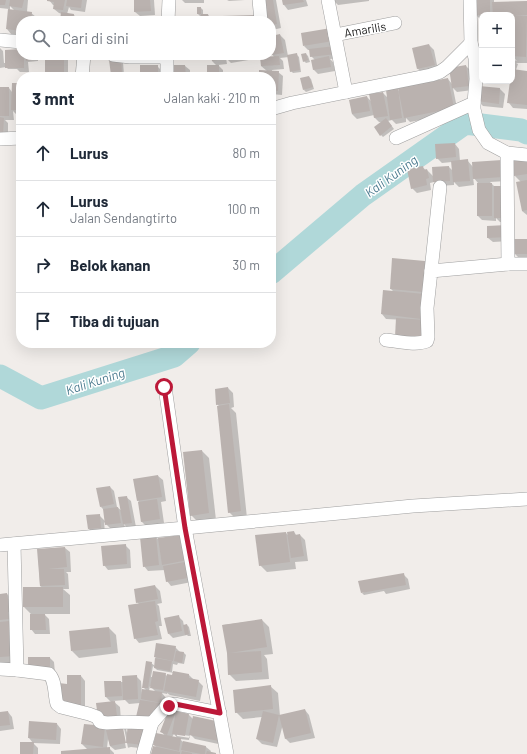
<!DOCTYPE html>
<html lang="id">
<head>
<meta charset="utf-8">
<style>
	body { margin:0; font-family:Barlow,sans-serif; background:#f6f6f7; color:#1f2937 }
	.controls { position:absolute; right:12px; top:12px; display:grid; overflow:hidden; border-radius:8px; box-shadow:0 4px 16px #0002 }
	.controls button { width:36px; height:36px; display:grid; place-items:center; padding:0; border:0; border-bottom:1px solid #e0e1e3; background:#fff; color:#1f2937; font:20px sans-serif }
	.stop { position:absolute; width:12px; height:12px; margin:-9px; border:3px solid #bc1838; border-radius:50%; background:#fff }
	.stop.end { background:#bc1838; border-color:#fff; box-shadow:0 1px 4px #0008 }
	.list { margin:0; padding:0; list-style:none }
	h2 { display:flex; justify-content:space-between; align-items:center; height:52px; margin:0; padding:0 16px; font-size:17px }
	h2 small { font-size:13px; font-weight:400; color:#747a83 }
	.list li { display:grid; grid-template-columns:26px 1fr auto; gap:12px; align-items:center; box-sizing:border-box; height:56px; padding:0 16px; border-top:1px solid #e0e1e3 }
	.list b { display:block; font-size:15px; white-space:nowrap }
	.list p { margin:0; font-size:13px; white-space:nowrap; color:#747a83 }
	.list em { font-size:13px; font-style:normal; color:#747a83 }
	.icon { flex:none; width:22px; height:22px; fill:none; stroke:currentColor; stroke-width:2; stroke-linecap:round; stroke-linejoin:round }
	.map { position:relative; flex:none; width:527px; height:754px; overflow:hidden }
	.search { position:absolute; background:#fff; box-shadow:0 4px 16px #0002; left:16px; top:16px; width:260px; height:44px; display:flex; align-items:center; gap:10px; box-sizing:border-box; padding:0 14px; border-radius:16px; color:#747a83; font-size:15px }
	.panel { position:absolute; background:#fff; box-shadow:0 4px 16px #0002; left:16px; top:72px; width:260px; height:276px; border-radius:16px }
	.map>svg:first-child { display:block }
	.shadow { fill:#0003; fill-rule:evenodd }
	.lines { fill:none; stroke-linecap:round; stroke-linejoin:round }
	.river { stroke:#b0d8d9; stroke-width:23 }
	.building { fill:#bab2af }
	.street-casing { stroke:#9f9f9f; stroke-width:14 }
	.street { stroke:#fff; stroke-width:13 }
	.route { stroke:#bc1838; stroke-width:5 }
	.labels { text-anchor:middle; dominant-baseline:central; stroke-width:3; stroke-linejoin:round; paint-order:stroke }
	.street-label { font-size:12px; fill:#222; stroke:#fff }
	.water-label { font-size:13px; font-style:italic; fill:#4d7c90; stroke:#fff }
</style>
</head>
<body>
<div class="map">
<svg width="527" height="754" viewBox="0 0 527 754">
	<rect width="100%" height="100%" fill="#f1edea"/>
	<!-- shadow -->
	<g class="shadow">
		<path d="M0,0H28L27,12L31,13L36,17L35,21H21V35L11,34L7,29L9,9L0,8ZM10,6L15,11L10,10Z"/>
		<path d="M49,0H87L85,12L71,10L69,7L67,14L74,15L78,20V21H61L62,14L59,13L54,9L55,5H53Z"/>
		<path d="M135,0H154L155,15L140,16L135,12Z"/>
		<path d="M182,0H204V3H185Z"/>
		<path d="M227,0H245L229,1Z"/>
		<path d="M263,0H276L281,28L272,30L271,29V21Z"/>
		<path d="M283,0H306L308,6L288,10L284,5Z"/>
		<path d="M333,0H369V1L338,5Z"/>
		<path d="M475,0H494V3L527,2V63H516L518,64L516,70L527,72V109L513,108L509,103L511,81H512V59L517,61L512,56L513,19H512V15H482V19H480L476,15Z"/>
		<path d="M201,8L203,10V15H208L210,17V21H198L203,20L202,19V16H200L198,14Z"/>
		<path d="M331,29L340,58L330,59L333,62L335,71L318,74L314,70L315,60L311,56L310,50H308L304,46Z"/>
		<path d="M280,35L285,40L288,56L297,55L299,57L301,72L293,73L291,71L289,57L280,58L283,61L284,69L272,70V71L278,72L283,76L282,95L271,94V77H260L267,71L261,66V58L231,63L226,58L227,64L218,65L223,70V77H208L217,66L212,61V55H259V58L274,57L272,54L271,50V37Z"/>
		<path d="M429,45L434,50L438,70L423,73L418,69L413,49Z"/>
		<path d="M0,48L3,51L4,63H6L21,50V55H38V61L28,62L29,72H20L17,69H8L6,67L0,68Z"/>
		<path d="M306,54L308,56L310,62L306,63L304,61Z"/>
		<path d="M46,55H67L68,56V77H46Z"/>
		<path d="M111,61L123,62L124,75L114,76L112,74Z"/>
		<path d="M157,66L162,71V77H141Z"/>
		<path d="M185,66L190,70V77H173Z"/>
		<path d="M466,66L471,71L473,90L457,92L453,88L458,113L410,122L406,118V122L396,124L392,120L388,121L394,129L383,137L381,135L383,122H379L375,118L374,115L357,119L352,114L350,100L367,97L372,102L383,93L388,98L397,89L400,92L448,79L452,84Z"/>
		<path d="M309,77L311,79L314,89L306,92L304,90Z"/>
		<path d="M21,84V114H16L13,111L14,120H5L8,123V139H0V88H9L12,92Z"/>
		<path d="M479,87L500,89L505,94L503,108L483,106L478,101Z"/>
		<path d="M455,144L459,149L460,161L467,160L473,167L502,161L507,181L490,182L495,187L509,222H500L496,218V221L482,220L478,216V183L473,177L474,185L459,187L454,182V185L438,186L434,182L430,183L431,190L417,193L412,188L422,167L426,170H427L433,176L449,167L453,171L452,162L442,163L437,158Z"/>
		<path d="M527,160V215L522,211L521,182L515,176Z"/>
		<path d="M488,227L512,241L493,242L488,238Z"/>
		<path d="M527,240V258H519L515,254Z"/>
		<path d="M425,262L429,266L425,321L386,319L382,314L394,292L391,289Z"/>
		<path d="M228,388L233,393L234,407L231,408L236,413L247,518L236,519L229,512L220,407L217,404Z"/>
		<path d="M202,451L209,458L216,520L198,522L191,515Z"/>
		<path d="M158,476L163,480L166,501L161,502L164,523L146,526L142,522L135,480Z"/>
		<path d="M110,487L114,491L117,507L122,511L126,497L131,501L136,527L128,529L124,524L125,527L111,529L104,522L105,532L93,534L89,529L99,515L106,522L104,510L101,507Z"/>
		<path d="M294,532L297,536L300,535L305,540L308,561L295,562L296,569L267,572L260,565L286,533L289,536Z"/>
		<path d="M181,536L197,581L171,586L167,581L165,570L148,571L144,566L156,537L158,539Z"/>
		<path d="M125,545L130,550L131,568L108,570L104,565Z"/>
		<path d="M65,548L70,552L71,572H66L68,574L69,589H63L70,595V614H44L49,619L50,634H35L31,629V614L24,607V588H43L40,586L38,550Z"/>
		<path d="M403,574L408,579L410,589L386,594L384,591L364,595L362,593Z"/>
		<path d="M155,586L160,591L162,603L157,604L159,606L162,626H159L162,639L139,643L135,638L139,604L137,602Z"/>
		<path d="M7,594L12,599L22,663L0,664V595Z"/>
		<path d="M178,616L183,621L184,626L187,625L189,627L191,636H188L187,635L173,638L169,634Z"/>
		<path d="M262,620L269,627L273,654L264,655L267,659L269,679L236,681L229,674L228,653L223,625Z"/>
		<path d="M109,628L116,635L118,653L79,658L72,651Z"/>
		<path d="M175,647L180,652L184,653L186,655L184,664L178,663L177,665L173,664L172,672L189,675L193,679L198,681L203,686L200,701L170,695L167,693V694L162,693L166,698L165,707L155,724L140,703L129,704L125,700L113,701L120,707L121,721L103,722L112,703L105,696V682H123L136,676L141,681L142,694L146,690L143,687L151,663L155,666L156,658L155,657ZM153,666L157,670L174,673L173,677H168L165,674L151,677ZM150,686L156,692L149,691Z"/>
		<path d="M50,658L54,662L55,673L33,674Z"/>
		<path d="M81,676L85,681V710L65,709L68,685Z"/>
		<path d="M270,686L278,693L280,716L305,710L309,715L315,738L290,743L286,739L283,724L277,747L262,744L257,739L262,717L243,719L236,712Z"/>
		<path d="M169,710L176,712L189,715L193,719L215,722L223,745L195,739L190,734L189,740L180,739L183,742L206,747L211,751L210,753L215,754H152L158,749L154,745L165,736L161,731ZM174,734L178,739L172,737ZM177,734L190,736V738L177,736Z"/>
		<path d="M8,712L12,717L14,729L0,731V713Z"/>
		<path d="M57,724L61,729L60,744L33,743L29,738Z"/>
		<path d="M121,724L126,729L128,736L147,749L131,747L127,748H128L124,728H122L126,748L115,750L110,746L108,739L107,748H109L114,753V754H62L88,750L82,744L105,727Z"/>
		<path d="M33,743L38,748V754H21Z"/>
	</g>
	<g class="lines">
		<!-- river -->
		<g class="river">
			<path d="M271,273L363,195L465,123L521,130L527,133"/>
			<path d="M0,376L41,398L174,356L189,343"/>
		</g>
	</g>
	<!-- building -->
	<g class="building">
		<path d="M0,0H6L5,5H0Z"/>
		<path d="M10,0H24L22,8L9,6Z"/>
		<path d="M47,0H65L63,10L53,9L54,2L47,1Z"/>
		<path d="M67,0H82L81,8L66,6Z"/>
		<path d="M134,0H150L151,11L134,12Z"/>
		<path d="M262,0H273L277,24L271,25V21H266Z"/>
		<path d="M282,0H303L304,2L283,5Z"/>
		<path d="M474,0H490V15H475Z"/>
		<path d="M527,1V15H493L492,2Z"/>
		<rect x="197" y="7" width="4" height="7"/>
		<path d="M8,9L32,12L31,21H21V31L6,29Z"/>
		<path d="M61,12L74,14L73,21H60Z"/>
		<path d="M201,14H208L209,19H201V21H196V20L201,19Z"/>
		<path d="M255,15V21H222V16Z"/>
		<path d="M513,15L527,16L526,57L512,56Z"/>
		<path d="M331,28L333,41L303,46L301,33Z"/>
		<path d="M280,34L284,53L271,55V36Z"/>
		<path d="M429,44L435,65L417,69L412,48Z"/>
		<path d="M335,46L336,54L310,57L309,49Z"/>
		<path d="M21,49V55H24V68H5V50Z"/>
		<path d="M297,53L300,70L290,72L287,55Z"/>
		<path d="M306,53L308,60L303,62L301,54Z"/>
		<path d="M25,55H36L37,59L26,61Z"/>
		<rect x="45" y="55" width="19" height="22"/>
		<path d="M211,55H222L223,59L212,61Z"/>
		<path d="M225,55H246V56L226,59Z"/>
		<path d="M279,56L280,65L261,66L260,57Z"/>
		<path d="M329,56L331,67L313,70L311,60Z"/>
		<path d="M121,59L122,74L111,75L109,60Z"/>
		<rect x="140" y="65" width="18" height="12"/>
		<path d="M172,65H185L186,77H172Z"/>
		<rect x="207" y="65" width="12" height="12"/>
		<path d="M466,65L469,86L452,88L449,68Z"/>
		<path d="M512,69L527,71V105L507,103L510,81H512Z"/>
		<path d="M259,70L279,71L278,91L271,90V77H259Z"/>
		<path d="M309,76L313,87L303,90L300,78Z"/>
		<path d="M448,78L454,108L404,118L398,88Z"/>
		<path d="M12,83H21V110H11Z"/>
		<path d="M479,86L500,88L499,104L477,101Z"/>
		<rect x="0" y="87" width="9" height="29"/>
		<path d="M398,88L402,118L390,120L386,90Z"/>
		<path d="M383,92L388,116L374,118L369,94Z"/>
		<path d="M367,96L370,111L352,114L349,100Z"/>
		<path d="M0,117L4,118L3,135H0Z"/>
		<path d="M386,118L392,126L380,136L374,127Z"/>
		<path d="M455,143L456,157L436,159L435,144Z"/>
		<path d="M468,159L470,181L453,182L451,161Z"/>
		<path d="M527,159V174L514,176L512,160Z"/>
		<path d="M502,160L503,177L473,179L472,162Z"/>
		<path d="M423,166L424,170L427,169L429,178L426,179L427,185L411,189L407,169Z"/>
		<path d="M449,166L450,181L433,182L432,167Z"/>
		<path d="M527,180V210L522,211L516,182Z"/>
		<rect x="477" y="183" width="15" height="33"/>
		<rect x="494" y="186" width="11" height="32"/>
		<path d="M507,225L508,237L487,238V226Z"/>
		<rect x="514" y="239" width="13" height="15"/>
		<path d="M392,258L425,261L423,292L390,289Z"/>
		<path d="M383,290L424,294L421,319L381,314Z"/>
		<path d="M396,318L426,320L425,339L395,337Z"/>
		<path d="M228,387L230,403L216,405L215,389Z"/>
		<path d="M229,404L241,511L228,513L217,406Z"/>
		<path d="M202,450L209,513L190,516L183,452Z"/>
		<path d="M158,475L162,497L137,501L133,479Z"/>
		<path d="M110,486L114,504L100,507L96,488Z"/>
		<path d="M127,496L132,523L123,524L118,497Z"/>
		<path d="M157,499L160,519L141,522L138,502Z"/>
		<path d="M118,507L121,523L105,525L103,509Z"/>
		<path d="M100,514L101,528L88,529L86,515Z"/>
		<path d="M294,531L295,535L300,534L304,556L291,558L287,532Z"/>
		<path d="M286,532L290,562L259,566L255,535Z"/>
		<path d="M181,535L188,560L162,565L158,538Z"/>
		<path d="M156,536L159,565L143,567L140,537Z"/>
		<path d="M126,544L127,564L103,566L101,546Z"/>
		<path d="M65,547L67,567L48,569H64L65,585L40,586L37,549Z"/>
		<path d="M190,561L193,577L166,582L163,566Z"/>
		<path d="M404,573L406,585L361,593L358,581Z"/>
		<path d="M155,585L158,599L136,603L134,589Z"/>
		<rect x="23" y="587" width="40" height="20"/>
		<path d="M7,593L8,599L13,598L14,612H8L9,619L0,620V594Z"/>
		<path d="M155,601L158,621L155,622L158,635L134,639L128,605Z"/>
		<path d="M30,614H45L46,630H30Z"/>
		<path d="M179,615L182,631L168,634L164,618Z"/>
		<path d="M262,619L267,647L230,653L261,651L262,672L228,675L227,653L222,625Z"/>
		<path d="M9,621V632H14L15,656L0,657V622Z"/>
		<path d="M187,624L189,634L185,635L183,625Z"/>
		<path d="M109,627L111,647L71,651L69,631Z"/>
		<path d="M156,643L176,646L173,661L154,657Z"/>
		<path d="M176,651L184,652L182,663L174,661Z"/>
		<rect x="28" y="657" width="22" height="12"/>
		<path d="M155,658L172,661L170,671L154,668Z"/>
		<path d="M146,661L152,662L148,688H142Z"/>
		<path d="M153,671L166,673L163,690L150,688Z"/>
		<path d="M173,671L189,674V678L199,680L196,697L164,691L167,674L172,675Z"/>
		<path d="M67,675H81V706L59,705V683L67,684Z"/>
		<path d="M137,675L138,699L123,700L122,676Z"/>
		<path d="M104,681H121L122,696L105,697Z"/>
		<path d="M271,685L273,709L235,713L233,690Z"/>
		<path d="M142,689L162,692L161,703L141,699Z"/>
		<path d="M140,700L160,703L158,711L153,710L151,720L136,717Z"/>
		<path d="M115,701L117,716L98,718L96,703Z"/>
		<path d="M169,709L176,711L167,735L160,732Z"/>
		<path d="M305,709L311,733L285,739L279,715L273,743L256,739L263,711L279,715Z"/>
		<path d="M8,711L10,725L0,726V712Z"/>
		<path d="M176,711L189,714L185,736L172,734Z"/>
		<path d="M193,716L216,721L215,726L221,727L219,741L189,735Z"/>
		<path d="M29,721L57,723L56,740L28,738Z"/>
		<path d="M122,723L126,743L110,746L105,726Z"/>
		<path d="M128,723L145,725L143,745L126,743Z"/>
		<path d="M84,724L105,726L103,747L81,744Z"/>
		<path d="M156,733L181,738L179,751L153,745Z"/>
		<path d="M183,741L206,746L205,754H201L181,750Z"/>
		<path d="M20,742H34L33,754H20Z"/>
		<path d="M153,746L180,752V754H151Z"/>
		<path d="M110,747V754H61V751Z"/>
		<path d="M182,751L192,753V754H181Z"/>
		<path d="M207,751L216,753V754H206Z"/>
	</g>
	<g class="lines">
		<!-- street casing -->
		<g class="street-casing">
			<g id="street">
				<path d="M259,0L261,21"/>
				<path d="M328,0L346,92"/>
				<path d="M168,21L169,0"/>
				<path d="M335,35L395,23"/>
				<path d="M0,40L21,42"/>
				<path d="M113,55L130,57H167"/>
				<path d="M82,77L84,55"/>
				<path d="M167,77V55"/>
				<path d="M474,103V109L479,130L488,143L507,153L527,155"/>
				<path d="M271,109L292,103L431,75L440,72L447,67L471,43"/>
				<path d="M396,138L474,103L476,79L475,58L471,43L470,0"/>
				<path d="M0,139L21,138"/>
				<path d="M507,153L508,264"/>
				<path d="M431,271L440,187"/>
				<path d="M386,340C398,341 416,346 427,341L428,337L427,308L431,271L508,264H527"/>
				<path d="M165,387L185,528L413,506L527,499"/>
				<path d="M14,544L17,670"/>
				<path d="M0,545L185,528L227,754"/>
				<path d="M0,669L17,670L49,674C56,681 54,694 57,704L61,707L89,714L97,717L100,722L107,723L125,722L152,723"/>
				<path d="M143,754L152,723L165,708L169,706L175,704L220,713"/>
			</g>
		</g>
		<!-- street -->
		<use href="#street" class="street"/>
	</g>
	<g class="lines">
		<!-- route -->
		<path class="route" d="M164,387L185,528L220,713L175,704L169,706"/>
	</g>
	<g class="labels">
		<!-- street labels -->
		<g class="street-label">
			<text transform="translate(365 29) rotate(-10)">Amarilis</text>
		</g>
		<!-- water labels -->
		<g class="water-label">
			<text transform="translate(391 176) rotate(-36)">Kali Kuning</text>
			<text transform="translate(95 381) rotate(-18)">Kali Kuning</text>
		</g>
	</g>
</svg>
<div class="controls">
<button>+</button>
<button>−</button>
</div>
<div class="stop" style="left:164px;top:387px"></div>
<div class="stop end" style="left:169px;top:706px"></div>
<div class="search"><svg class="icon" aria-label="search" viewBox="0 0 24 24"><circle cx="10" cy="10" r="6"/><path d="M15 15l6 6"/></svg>Cari di sini</div>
<section class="panel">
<h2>3 mnt<small>Jalan kaki · 210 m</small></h2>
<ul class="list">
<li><svg class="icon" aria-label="ahead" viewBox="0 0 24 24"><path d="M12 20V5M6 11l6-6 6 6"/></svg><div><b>Lurus</b></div><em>80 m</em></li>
<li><svg class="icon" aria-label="ahead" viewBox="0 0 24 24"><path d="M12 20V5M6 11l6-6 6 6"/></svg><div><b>Lurus</b><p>Jalan Sendangtirto</p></div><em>100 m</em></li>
<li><svg class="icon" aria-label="right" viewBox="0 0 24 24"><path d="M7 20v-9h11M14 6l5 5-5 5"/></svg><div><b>Belok kanan</b></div><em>30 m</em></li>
<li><svg class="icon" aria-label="arrive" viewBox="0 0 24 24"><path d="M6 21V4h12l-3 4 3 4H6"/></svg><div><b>Tiba di tujuan</b></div></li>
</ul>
</section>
</div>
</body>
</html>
